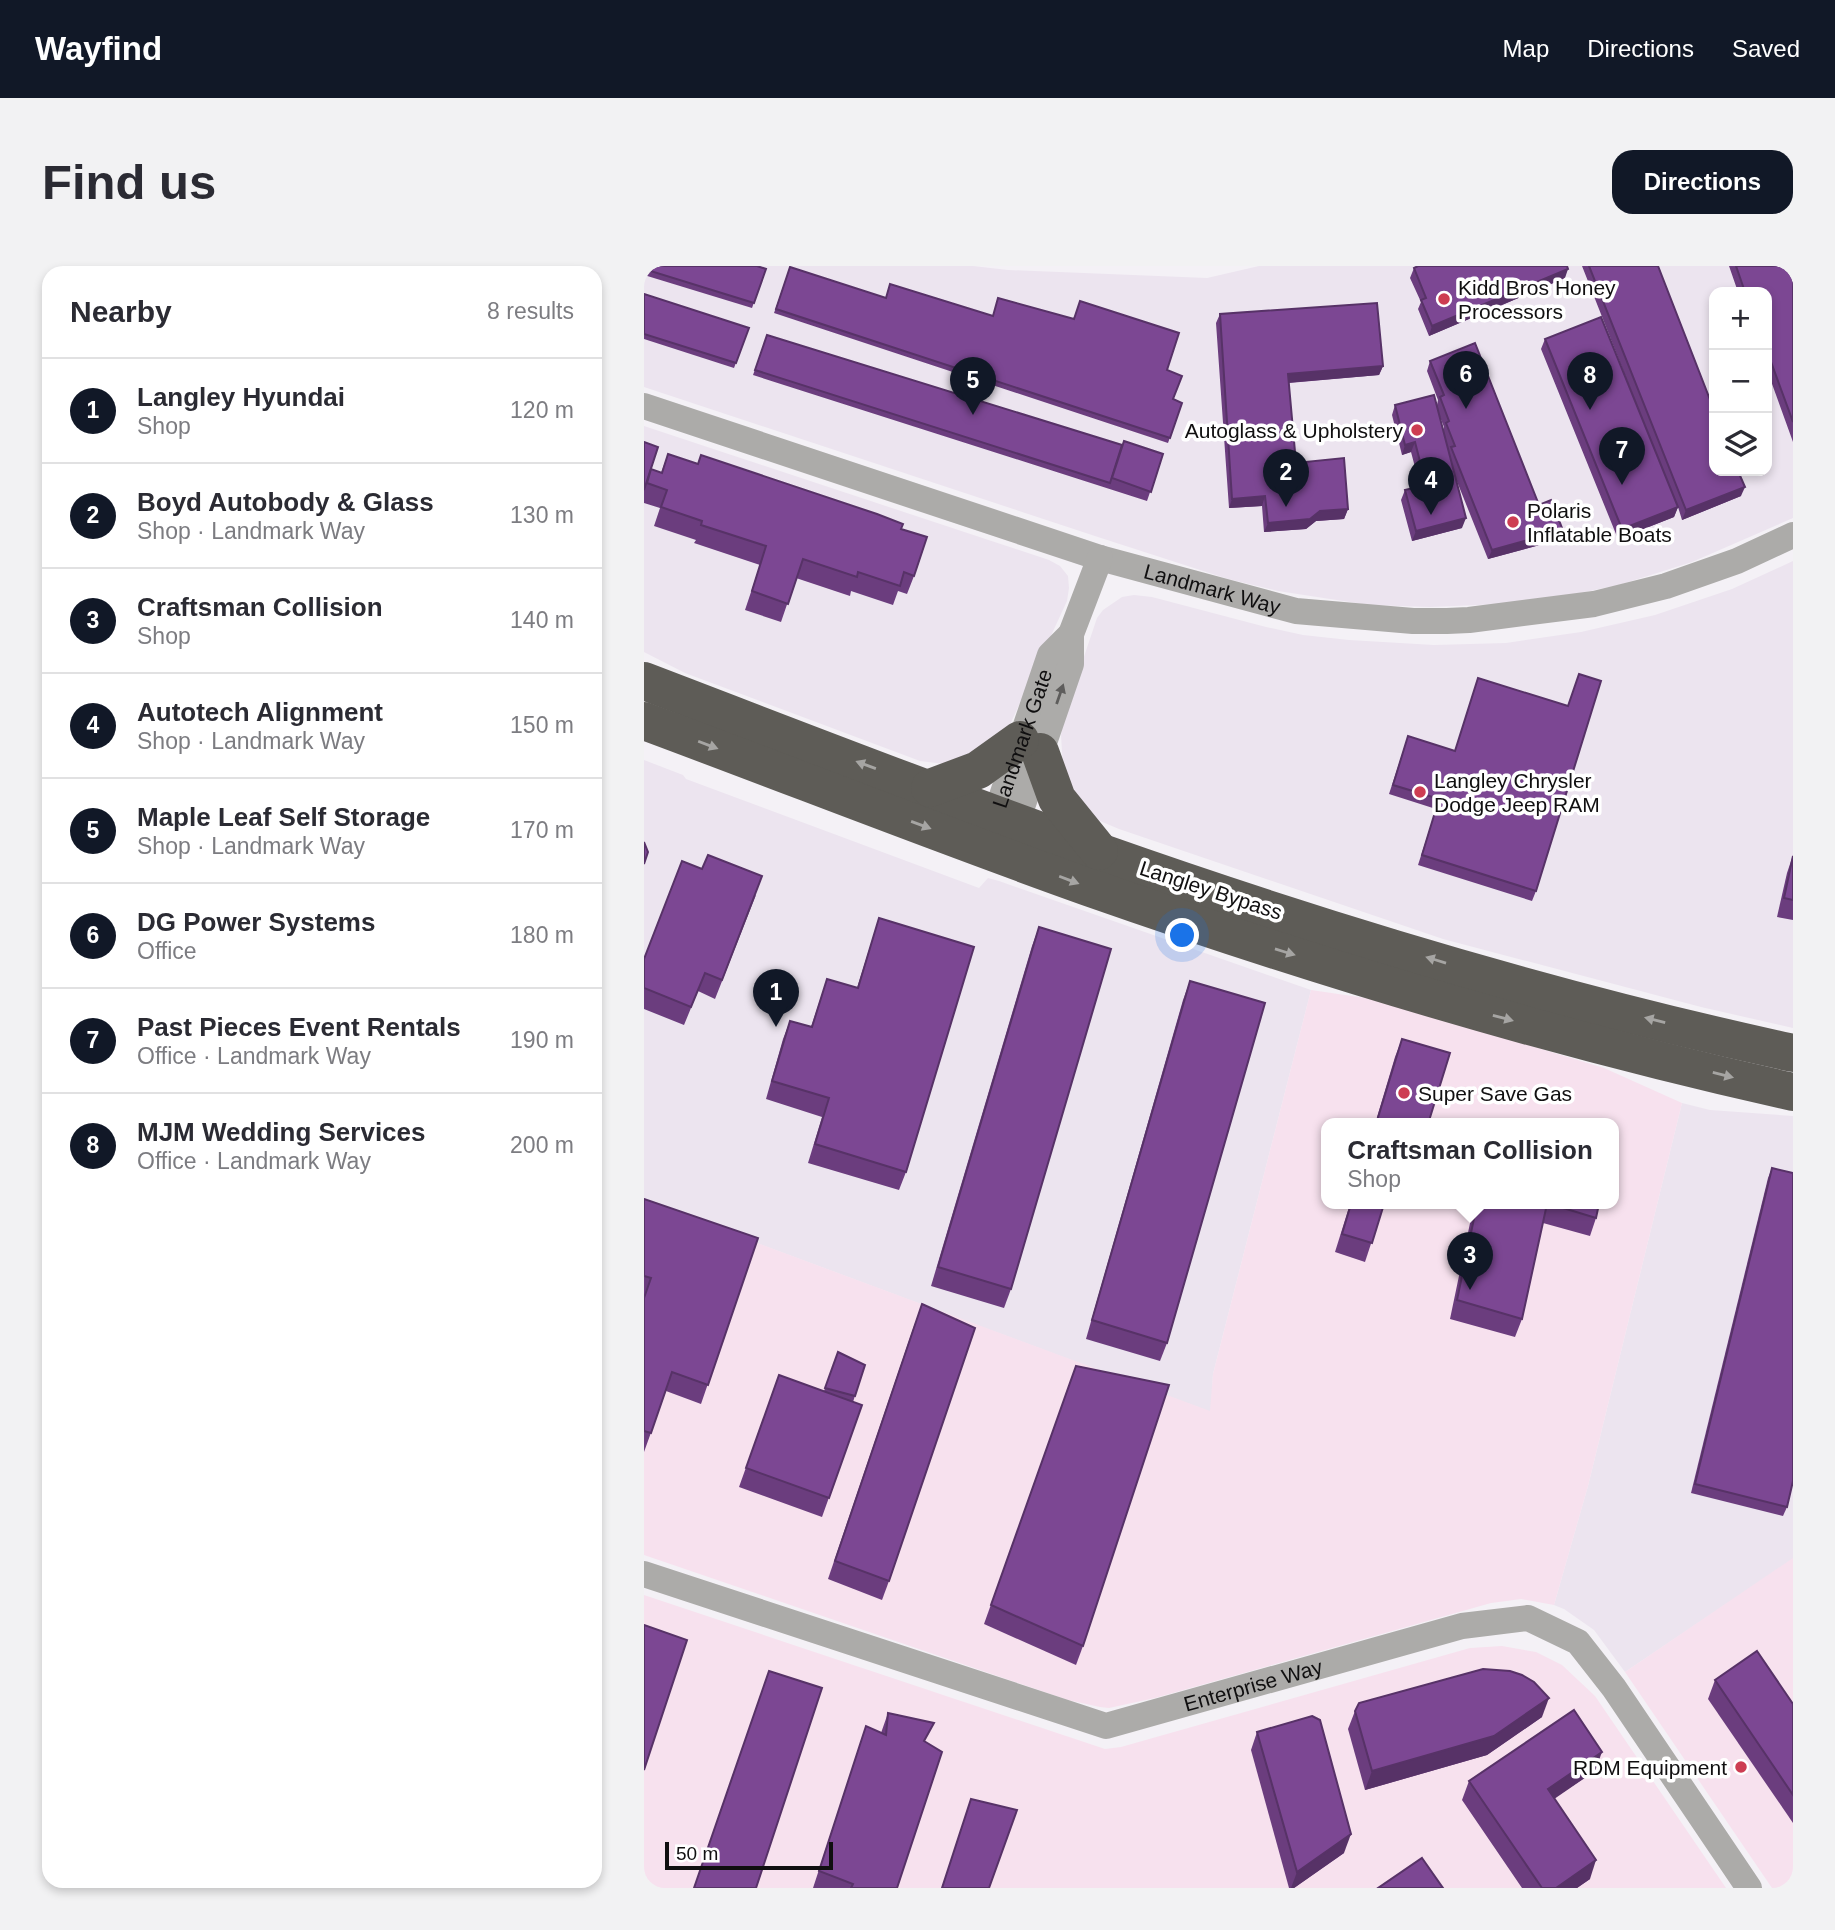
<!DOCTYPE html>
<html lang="en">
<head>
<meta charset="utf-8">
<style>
	body { margin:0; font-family:Arial,sans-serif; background:#f2f2f3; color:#2b2b33 }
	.controls { position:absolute; right:21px; top:21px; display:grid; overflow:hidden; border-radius:14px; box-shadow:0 4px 10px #0003 }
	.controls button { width:63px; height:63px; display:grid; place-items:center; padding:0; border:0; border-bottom:2px solid #e1e1e2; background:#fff; color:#2b2b33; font:35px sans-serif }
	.scale { position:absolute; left:21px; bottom:18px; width:168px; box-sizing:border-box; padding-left:7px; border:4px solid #100f10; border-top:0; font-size:19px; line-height:24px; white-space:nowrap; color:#100f10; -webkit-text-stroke:5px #fff; paint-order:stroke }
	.you { position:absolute; left:539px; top:670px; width:24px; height:24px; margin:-18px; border:5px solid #fff; border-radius:50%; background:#1a73e8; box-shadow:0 0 0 10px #1a73e833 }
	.badge { display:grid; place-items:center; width:46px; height:46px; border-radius:50%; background:#111827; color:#fff; font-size:23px; font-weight:700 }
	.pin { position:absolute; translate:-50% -58px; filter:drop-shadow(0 2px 4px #0008) }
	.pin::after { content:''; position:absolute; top:37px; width:24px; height:21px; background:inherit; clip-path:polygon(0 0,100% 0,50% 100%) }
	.popup { position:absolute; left:677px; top:852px; width:298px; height:91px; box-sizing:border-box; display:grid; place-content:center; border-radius:14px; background:#fff; filter:drop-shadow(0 2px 5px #0005); font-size:23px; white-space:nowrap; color:#7c7c81 }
	.popup b { font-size:26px; color:#2b2b33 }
	.popup::after { content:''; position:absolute; left:50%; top:100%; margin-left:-14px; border:14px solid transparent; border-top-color:#fff }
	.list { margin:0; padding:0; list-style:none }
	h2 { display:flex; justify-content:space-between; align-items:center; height:91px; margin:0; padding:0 28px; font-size:30px }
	h2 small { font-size:23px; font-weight:400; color:#7c7c81 }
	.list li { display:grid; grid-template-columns:46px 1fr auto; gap:21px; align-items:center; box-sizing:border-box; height:105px; padding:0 28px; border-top:2px solid #e1e1e2 }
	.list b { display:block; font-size:26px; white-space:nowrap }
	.list p { margin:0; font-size:23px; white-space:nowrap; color:#7c7c81 }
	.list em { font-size:23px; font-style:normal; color:#7c7c81 }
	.icon { flex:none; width:38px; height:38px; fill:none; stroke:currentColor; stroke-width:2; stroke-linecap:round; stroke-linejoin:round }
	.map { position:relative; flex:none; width:1149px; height:1622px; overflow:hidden; border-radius:21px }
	header { display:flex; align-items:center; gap:42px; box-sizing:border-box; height:98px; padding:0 35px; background:#111827; color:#fff }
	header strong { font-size:33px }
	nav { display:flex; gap:38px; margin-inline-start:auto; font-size:24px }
	.intro { display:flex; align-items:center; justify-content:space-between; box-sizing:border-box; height:168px; padding:0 42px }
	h1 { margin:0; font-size:49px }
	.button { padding:18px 32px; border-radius:21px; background:#111827; color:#fff; font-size:24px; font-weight:700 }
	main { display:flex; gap:42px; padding:0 42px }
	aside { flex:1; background:#fff; border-radius:21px; box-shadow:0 4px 10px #0003 }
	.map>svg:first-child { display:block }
	.built { fill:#ece4ef; fill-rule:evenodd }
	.industrial { fill:#f7e1ee; fill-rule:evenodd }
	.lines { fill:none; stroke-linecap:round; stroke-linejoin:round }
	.street { stroke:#acaba9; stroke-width:26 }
	.highway { stroke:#5e5c57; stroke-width:38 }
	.wall { fill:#6b3d7e; fill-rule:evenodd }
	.shaded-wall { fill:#573267 }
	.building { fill:#7c4793; stroke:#573267; stroke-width:2 }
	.oneway { fill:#5e5d5c }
	.oneway2 { fill:#a6a5a3 }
	.poi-dot { fill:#cd3d52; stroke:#fff; stroke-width:2.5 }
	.labels { text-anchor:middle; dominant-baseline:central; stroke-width:7; stroke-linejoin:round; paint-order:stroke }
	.poi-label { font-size:21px; fill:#100f10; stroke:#fff; text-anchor:start }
	.street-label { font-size:21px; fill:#100f10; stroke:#fff }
</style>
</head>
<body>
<header>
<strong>Wayfind</strong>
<nav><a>Map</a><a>Directions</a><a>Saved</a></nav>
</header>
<div class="intro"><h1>Find us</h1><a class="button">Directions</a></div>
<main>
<aside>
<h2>Nearby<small>8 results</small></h2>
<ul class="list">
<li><span class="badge">1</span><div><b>Langley Hyundai</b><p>Shop</p></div><em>120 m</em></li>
<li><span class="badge">2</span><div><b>Boyd Autobody &amp; Glass</b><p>Shop · Landmark Way</p></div><em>130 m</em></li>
<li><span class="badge">3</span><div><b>Craftsman Collision</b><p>Shop</p></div><em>140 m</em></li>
<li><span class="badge">4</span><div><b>Autotech Alignment</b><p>Shop · Landmark Way</p></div><em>150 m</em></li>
<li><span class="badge">5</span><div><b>Maple Leaf Self Storage</b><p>Shop · Landmark Way</p></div><em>170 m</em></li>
<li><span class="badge">6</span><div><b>DG Power Systems</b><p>Office</p></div><em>180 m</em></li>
<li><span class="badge">7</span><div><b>Past Pieces Event Rentals</b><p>Office · Landmark Way</p></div><em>190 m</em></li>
<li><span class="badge">8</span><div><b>MJM Wedding Services</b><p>Office · Landmark Way</p></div><em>200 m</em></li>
</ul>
</aside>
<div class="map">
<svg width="1149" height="1622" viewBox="0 0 1149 1622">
	<rect width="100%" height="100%" fill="#f4f1f6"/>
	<!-- built -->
	<g class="built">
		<path d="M0,0H329L364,4L563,12L615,0H1149V252L1048,296L975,319L936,327L858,338L786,341L725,339L634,325L584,313L457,272L0,121ZM1070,26H1123V205H1070Z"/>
		<path d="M0,160L405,294L416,300L424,310L425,322L423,335L363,465L354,478L300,498L276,495L41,407L0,386Z"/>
		<path d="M1149,295V762L1057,741L799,673L475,563L456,555L440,544L419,502L417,469L420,450L453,352L459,344L478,331L490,329L508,331L622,361L659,369L705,374L790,379L862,377L937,366L1011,349L1088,323Z"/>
		<path d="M0,494L39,509L42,513L335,622L344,612L355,615L667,724L569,1108L567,1146L0,935Z"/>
		<path d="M1038,837L1066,844L1149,850V1293L981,1406L950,1364L920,1343L910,1339L944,1220Z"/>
	</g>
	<!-- industrial -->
	<g class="industrial">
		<path d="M667,724L735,734L960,802L1038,837L944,1220L910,1339L877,1333L847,1337L511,1432L465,1442L456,1441L424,1434L0,1289V935L566,1145L569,1108ZM682,858H970V938H682Z"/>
		<path d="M1149,1292V1622H1128L981,1406Z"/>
		<path d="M0,1329L461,1483L477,1481L826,1382L858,1380L892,1386L918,1399L951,1430L1082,1622H0Z"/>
	</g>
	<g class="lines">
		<!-- street -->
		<g class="street">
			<path id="s1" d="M0,140L456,292L652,345L769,355H803L825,354L950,338L1022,320L1093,295L1149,269"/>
			<path id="s2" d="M346,565L406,389L427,368"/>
			<path d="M367,573L427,398V368L456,292"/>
			<path id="s3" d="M0,1308L462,1460L818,1360L884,1352L934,1376L970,1422L1105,1622"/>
		</g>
		<!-- highway -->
		<g class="highway">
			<path d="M0,415C152,473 302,532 455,586C682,666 914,736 1149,787"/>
			<path d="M0,455C148,510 295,568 444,621C675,702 910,773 1149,826"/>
			<path d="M396,486L413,533L455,585"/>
			<path d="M286,522L334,504L376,474"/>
		</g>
	</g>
	<!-- wall -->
	<g class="wall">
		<path d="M0,0L122,3L108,42L0,9Z"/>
		<path d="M938,0H1014L1097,230L1038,254L1034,241L1030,251L974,273L897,83L901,73L1020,208Z"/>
		<path d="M1085,0H1149V176L1123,104V26H1094Z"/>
		<path d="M146,1L242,32L523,104L530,133L538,137L524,177L130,47Z"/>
		<path d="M770,2L921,12L785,70L774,43L777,36L766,12Z"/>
		<path d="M0,28L105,62L90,102L0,73Z"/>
		<path d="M576,48L739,100L735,109L645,117L652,197L704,243L700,253L672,255L662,263L620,266L618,240L585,242L572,57Z"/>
		<path d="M123,69L478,179L519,188L503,235L109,109Z"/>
		<path d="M786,95L895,239L914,271L892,280L844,293L810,208L818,262L768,275L757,234L761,224L776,220L767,186L758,189L748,149L751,139H793L794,134L783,105ZM794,146L800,161L799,164Z"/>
		<path d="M0,176L6,205L17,207L24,188L257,263L270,310L263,328L254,325L249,339L207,325L206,330L152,312L137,356L101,344L116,299L50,277L52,274L10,260L16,242L0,237Z"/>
		<path d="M764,470L892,625L888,635L774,599L792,543L745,528Z"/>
		<path d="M1149,589V654L1133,651L1143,607Z"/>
		<path d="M112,629L71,733L54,725L40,759L0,743V693Z"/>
		<path d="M235,652L262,906L255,924L164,897L178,851L122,833L139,773L146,755L167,761L183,713L213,722Z"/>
		<path d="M395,661L367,1023L360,1042L287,1020L388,680Z"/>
		<path d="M546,715L523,1077L516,1095L442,1073L539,734Z"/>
		<path d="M758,773L784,858H731L751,791Z"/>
		<path d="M1128,902L1143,1241L1139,1250L1047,1227L1124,912Z"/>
		<path d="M0,933L114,972L57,1138L22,1125L0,1186Z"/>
		<path d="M706,938H740L721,996L691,986Z"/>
		<path d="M830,938H955L952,952L946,970L899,957L878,1053L871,1071L806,1053Z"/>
		<path d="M271,1057L245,1315L238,1334L184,1313Z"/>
		<path d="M194,1086L221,1099L209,1136L218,1139L178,1251L95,1221L135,1109L180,1125Z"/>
		<path d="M432,1100L439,1380L432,1399L340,1358Z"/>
		<path d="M1071,1414L1149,1438V1557L1064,1433Z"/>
		<path d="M711,1445L898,1451L843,1489L721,1524L704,1463Z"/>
		<path d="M244,1447L282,1477L253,1622H169L222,1460L237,1467Z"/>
		<path d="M613,1466L700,1587L650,1622H645L607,1484Z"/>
		<path d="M951,1505L910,1532L946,1613L933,1622H878L818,1534L825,1515Z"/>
	</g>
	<!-- shaded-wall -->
	<g class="shaded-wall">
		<path d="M924,3L921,12L785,70L788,60Z"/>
		<path d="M739,100L735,109L641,117L644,108Z"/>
		<path d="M771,176L767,186L758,189L761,179Z"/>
		<path d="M1101,221L1097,230L1038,254L1042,244Z"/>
		<path d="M621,230L618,240L585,242L588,233Z"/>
		<path d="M1034,241L1030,251L974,273L978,263Z"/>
		<path d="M704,243L700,253L672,255L662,263L620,266L624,257L676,245Z"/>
		<path d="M822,252L818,262L768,275L772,265Z"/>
		<path d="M918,262L914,271L892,280L844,293L848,284Z"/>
		<path d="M905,1432L898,1451L843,1489L721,1524L728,1505Z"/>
		<path d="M958,1486L951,1505L897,1542L904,1523Z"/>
		<path d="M707,1568L700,1587L650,1622H647L653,1606Z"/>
		<path d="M952,1594L946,1613L933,1622H912Z"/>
	</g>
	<!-- building -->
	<g class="building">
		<path d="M0,0H113L122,3L110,37L0,3Z"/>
		<path d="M774,0H923L924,3L788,60L777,34L782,32L770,2Z"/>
		<path d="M945,0H1014L1070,144V205H1094L1101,221L1042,244Z"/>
		<path d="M1092,0H1149V156L1123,85V26H1101Z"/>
		<path d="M146,1L242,32L246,18L349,50L354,32L430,53L436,35L535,67L523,104L538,110L529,133L538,137L526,172L132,43Z"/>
		<path d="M0,28L105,62L92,97L0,68Z"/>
		<path d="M733,37L739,100L644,108L652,197L700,192L704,243L676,245L666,253L624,257L621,230L588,233L576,48Z"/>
		<path d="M957,51L1034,241L978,263L901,73Z"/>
		<path d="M123,69L478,179L466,217L111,104Z"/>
		<path d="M831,77L895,239L907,234L918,262L895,271L848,284L807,181L811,180L802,157L805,155L796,131L800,129L786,95Z"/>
		<path d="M790,129L822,252L772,265L761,224L782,219L771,176L761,179L751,139Z"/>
		<path d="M480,175L519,188L507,226L468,212Z"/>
		<path d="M0,176L14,181L0,224Z"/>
		<path d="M24,188L54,198L57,189L233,248L259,258L257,263L283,271L270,310L260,306L256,320L214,306L213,311L159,293L144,338L108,325L122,280L57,259L58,255L17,241L23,224L3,217L7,203L18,207Z"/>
		<path d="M935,408L957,415L892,625L778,589L795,533L749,519L764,470L811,485L834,412L924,440Z"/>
		<path d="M0,576L4,586L0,598Z"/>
		<path d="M64,589L118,610L78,714L61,707L47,741L0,722V693L38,595L58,603Z"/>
		<path d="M1149,590V634L1140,632Z"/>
		<path d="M235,652L330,681L262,906L171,878L185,832L128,815L146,755L168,761L183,713L214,722Z"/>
		<path d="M395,661L467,683L367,1023L294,1001Z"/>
		<path d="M546,715L621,737L523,1077L448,1054Z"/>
		<path d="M758,773L806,787L784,858H732Z"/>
		<path d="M1128,902L1149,907V1215L1143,1241L1051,1218Z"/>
		<path d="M0,933L114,972L64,1119L28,1106L7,1167L0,1165V1032L7,1012L0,1010Z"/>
		<path d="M707,938H740L728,977L698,968Z"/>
		<path d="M833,938H903L878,1053L813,1034Z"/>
		<path d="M906,938H955L952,952Z"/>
		<path d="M278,1038L331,1062L245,1315L191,1295Z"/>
		<path d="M194,1086L221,1099L211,1130L181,1122Z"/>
		<path d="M432,1100L525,1119L439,1380L347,1339Z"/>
		<path d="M135,1109L218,1139L185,1232L102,1202Z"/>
		<path d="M0,1359L43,1374L0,1504Z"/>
		<path d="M1113,1385L1149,1438V1529L1071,1414Z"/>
		<path d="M839,1403L866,1405L878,1409L890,1416L905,1432L850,1470L728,1505L711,1445L715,1437Z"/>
		<path d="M125,1405L178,1422L112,1622H50Z"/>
		<path d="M930,1444L958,1486L904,1523L952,1594L912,1622H898L825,1515Z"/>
		<path d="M244,1447L290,1457L280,1475L298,1486L253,1622H207L209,1618L175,1605L222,1460L242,1469Z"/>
		<path d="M668,1450L676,1454L707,1568L653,1606L613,1466Z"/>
		<path d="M327,1533L373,1544L345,1622H298Z"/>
		<path d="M778,1592L799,1622H734Z"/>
	</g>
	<!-- one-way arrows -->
	<defs><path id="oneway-solid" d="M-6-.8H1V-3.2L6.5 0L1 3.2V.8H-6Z" transform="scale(1.75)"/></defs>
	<use class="oneway" href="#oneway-solid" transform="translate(416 428) rotate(-71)"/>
	<g class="oneway2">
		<use href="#oneway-solid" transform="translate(64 479) rotate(21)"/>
		<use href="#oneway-solid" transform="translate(222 499) rotate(-160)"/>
		<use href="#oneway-solid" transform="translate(277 559) rotate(20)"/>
		<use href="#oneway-solid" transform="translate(425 614) rotate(21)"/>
		<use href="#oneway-solid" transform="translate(641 686) rotate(17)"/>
		<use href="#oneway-solid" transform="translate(792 694) rotate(-163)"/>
		<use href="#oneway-solid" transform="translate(859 752) rotate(15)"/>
		<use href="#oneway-solid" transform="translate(1011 754) rotate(-166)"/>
		<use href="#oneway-solid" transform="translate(1079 809) rotate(14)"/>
	</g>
	<!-- markers -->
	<g class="poi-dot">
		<circle cx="800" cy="33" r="7"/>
		<circle cx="773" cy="164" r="7"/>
		<circle cx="869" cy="256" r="7"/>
		<circle cx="776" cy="526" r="7"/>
		<circle cx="760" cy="827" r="7"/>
		<circle cx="1097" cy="1501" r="7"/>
	</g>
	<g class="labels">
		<!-- poi labels -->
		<g class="poi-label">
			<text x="814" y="21">Kidd Bros Honey<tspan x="814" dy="24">Processors</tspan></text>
			<text x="759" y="164" text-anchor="end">Autoglass &amp; Upholstery</text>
			<text x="883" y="244">Polaris<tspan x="883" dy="24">Inflatable Boats</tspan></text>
			<text x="790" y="514">Langley Chrysler<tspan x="790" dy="24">Dodge Jeep RAM</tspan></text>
			<text x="774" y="827">Super Save Gas</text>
			<text x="1083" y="1501" text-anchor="end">RDM Equipment</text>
		</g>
		<!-- street labels -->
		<g class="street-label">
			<text stroke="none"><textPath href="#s1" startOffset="597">Landmark Way</textPath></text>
			<text stroke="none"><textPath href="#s2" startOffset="98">Landmark Gate</textPath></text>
			<text transform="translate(567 624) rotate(18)">Langley Bypass</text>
			<text stroke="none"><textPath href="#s3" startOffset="639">Enterprise Way</textPath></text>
		</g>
	</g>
</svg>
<div class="controls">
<button>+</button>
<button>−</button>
<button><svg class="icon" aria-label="layers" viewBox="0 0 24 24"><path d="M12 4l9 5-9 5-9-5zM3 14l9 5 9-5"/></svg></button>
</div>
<div class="scale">50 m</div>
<div class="you"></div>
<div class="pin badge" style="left:132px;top:761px">1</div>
<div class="pin badge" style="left:642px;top:241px">2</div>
<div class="pin badge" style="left:826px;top:1024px">3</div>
<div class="popup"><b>Craftsman Collision</b>Shop</div>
<div class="pin badge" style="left:787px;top:249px">4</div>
<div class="pin badge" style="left:329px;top:149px">5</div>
<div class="pin badge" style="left:822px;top:143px">6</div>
<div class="pin badge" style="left:978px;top:219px">7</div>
<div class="pin badge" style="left:946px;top:144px">8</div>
</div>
</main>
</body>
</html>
